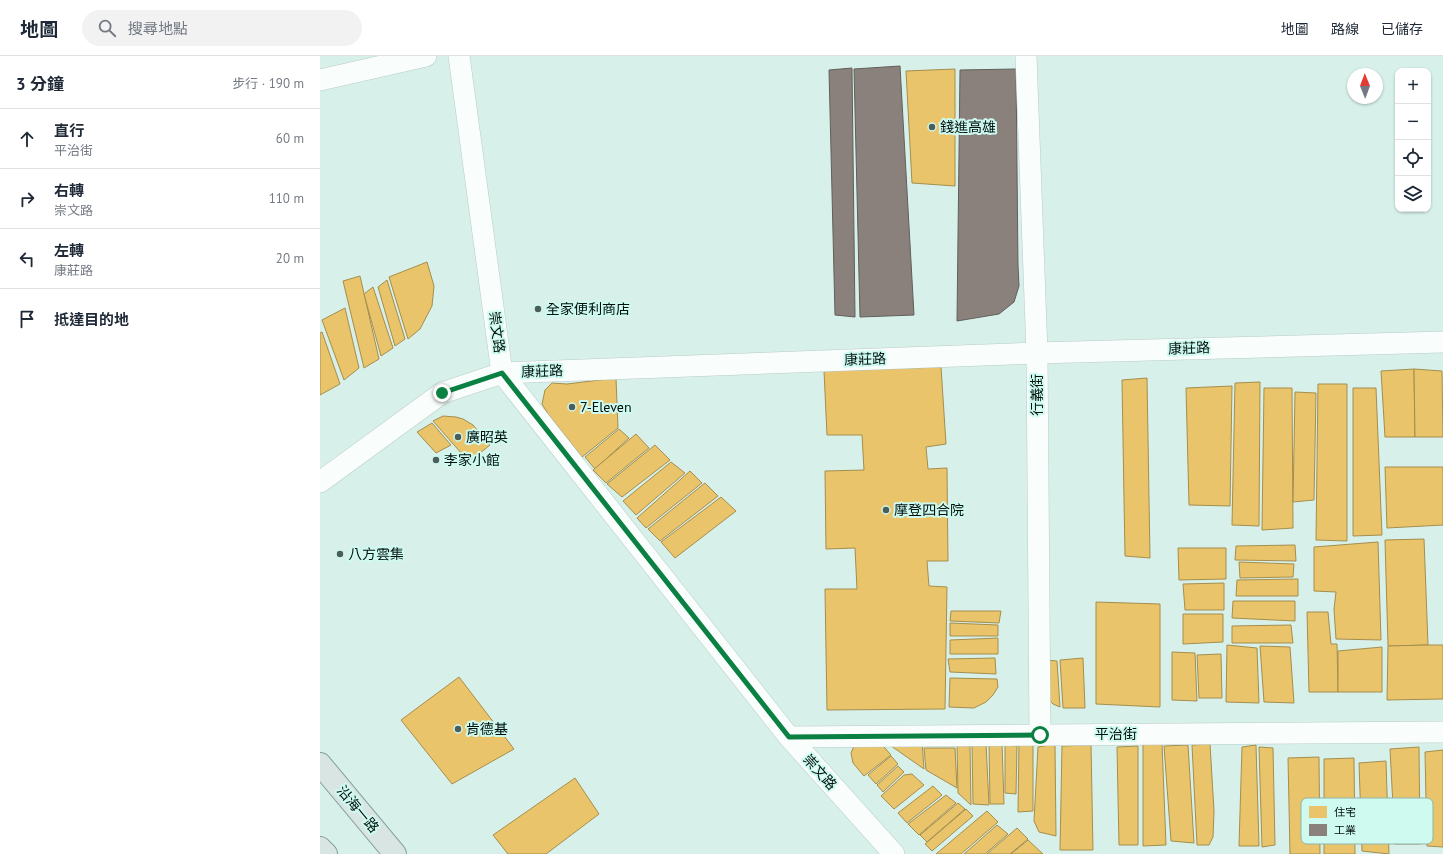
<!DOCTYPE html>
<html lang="zh-TW">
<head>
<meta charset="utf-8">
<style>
	body { margin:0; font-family:"PT Sans","Noto Sans TC",sans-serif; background:#f2f2f3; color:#1f2937 }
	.controls { position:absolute; right:12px; top:12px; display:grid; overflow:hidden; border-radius:8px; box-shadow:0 1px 3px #0004 }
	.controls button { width:36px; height:36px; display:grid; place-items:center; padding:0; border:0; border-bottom:1px solid #e0e1e3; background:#fff; color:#1f2937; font:20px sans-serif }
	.compass { position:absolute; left:1027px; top:12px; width:36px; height:36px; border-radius:50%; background:#fff; box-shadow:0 1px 3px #0004; rotate:359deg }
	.stop { position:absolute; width:12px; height:12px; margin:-9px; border:3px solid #0b8043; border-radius:50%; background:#fff }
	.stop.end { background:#0b8043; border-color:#fff; box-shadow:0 1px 4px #0008 }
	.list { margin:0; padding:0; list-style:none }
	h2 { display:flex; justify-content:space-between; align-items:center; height:52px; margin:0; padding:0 16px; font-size:17px }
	h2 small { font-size:13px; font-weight:400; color:#747a83 }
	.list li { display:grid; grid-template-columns:26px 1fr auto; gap:12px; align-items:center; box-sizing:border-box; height:60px; padding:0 16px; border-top:1px solid #e0e1e3 }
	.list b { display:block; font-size:15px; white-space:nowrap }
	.list p { margin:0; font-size:13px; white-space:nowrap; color:#747a83 }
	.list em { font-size:13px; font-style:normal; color:#747a83 }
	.icon { flex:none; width:22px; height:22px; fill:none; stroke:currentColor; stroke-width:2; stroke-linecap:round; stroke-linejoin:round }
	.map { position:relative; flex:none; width:1123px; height:798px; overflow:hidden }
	header { display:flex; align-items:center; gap:24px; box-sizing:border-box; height:56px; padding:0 20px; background:#fff; border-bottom:1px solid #e0e1e3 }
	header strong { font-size:19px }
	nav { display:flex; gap:22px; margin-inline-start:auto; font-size:14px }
	.search { width:280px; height:36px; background:#f2f2f3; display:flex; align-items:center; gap:10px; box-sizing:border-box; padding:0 14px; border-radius:22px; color:#747a83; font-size:15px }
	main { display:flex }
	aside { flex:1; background:#fff }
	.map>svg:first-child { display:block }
	.homes { fill:#e9c46a; stroke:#a48e4e }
	.industry { fill:#8a817c; stroke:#615f5a }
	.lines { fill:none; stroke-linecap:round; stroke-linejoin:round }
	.minor-casing { stroke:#b8ccc7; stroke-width:22 }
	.primary-casing { stroke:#84a09b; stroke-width:24 }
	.minor { stroke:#f9fdfc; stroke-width:21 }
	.primary { stroke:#d9e5e3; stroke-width:22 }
	.route { stroke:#0b8043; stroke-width:5 }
	.poi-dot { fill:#4d5e5a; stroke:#cefaf0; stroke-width:1.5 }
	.labels { text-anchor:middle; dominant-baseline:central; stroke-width:4; stroke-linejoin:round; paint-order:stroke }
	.poi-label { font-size:14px; fill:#020f0c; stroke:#cefaf0; text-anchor:start }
	.street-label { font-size:14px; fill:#020f0c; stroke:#cefaf0 }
	.key { fill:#cefaf0; stroke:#91b4ac; stroke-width:1 }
	.key-label { font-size:11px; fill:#020f0c }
</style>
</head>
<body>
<header>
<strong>地圖</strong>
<div class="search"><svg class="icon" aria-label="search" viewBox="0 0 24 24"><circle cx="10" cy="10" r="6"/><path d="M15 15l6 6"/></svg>搜尋地點</div>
<nav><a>地圖</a><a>路線</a><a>已儲存</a></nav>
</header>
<main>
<aside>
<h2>3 分鐘<small>步行 · 190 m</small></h2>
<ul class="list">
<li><svg class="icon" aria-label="ahead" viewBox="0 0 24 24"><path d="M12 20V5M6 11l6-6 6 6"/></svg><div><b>直行</b><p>平治街</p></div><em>60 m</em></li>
<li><svg class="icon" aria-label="right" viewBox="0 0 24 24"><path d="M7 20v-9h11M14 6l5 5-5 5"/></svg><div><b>右轉</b><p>崇文路</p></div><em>110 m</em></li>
<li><svg class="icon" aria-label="left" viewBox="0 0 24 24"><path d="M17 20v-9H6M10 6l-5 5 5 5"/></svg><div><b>左轉</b><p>康莊路</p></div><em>20 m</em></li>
<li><svg class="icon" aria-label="arrive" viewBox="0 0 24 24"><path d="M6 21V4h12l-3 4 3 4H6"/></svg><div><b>抵達目的地</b></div></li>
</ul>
</aside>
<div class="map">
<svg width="1123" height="798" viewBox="0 0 1123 798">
	<rect width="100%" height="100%" fill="#d8f0ea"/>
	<!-- homes -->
	<g class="homes">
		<path d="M635,13V130L592,127L586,15Z"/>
		<path d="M107,206L114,230L112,250L100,273L88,283L69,221Z"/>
		<path d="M40,220L59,303L44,312L23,225Z"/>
		<path d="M67,224L85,283L75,290L58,231Z"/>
		<path d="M53,231L73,292L61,300L44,238Z"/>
		<path d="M25,252L39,312L24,324L2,264Z"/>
		<path d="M2,276L20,328L0,339V277Z"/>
		<path d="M621,311L626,388L606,391L608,413L627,412L628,505H607L609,530L627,531L625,653L507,654L505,533H537L535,492L506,493L505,415L544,414L542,379H507L504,315Z"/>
		<path d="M1094,313L1095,381H1065L1061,315Z"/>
		<path d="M1094,313L1122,315L1123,381H1095Z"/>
		<path d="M296,322L298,372L262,401L228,358L222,348L225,334L232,327L247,328Z"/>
		<path d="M827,322L830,502L805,500L802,324Z"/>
		<path d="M940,326L939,470L912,469L915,327Z"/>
		<path d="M998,328H1027V485L996,484Z"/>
		<path d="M912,330L910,450L869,449L866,332Z"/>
		<path d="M944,332H972L973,472L942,474Z"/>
		<path d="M1033,332H1056L1062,479L1033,480Z"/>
		<path d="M975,336L996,337L994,444L973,446Z"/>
		<path d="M123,360L136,361L143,363L153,369L170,389L149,406L113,365Z"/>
		<path d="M112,367L131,389L116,397L97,376Z"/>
		<path d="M299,373L309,382L275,413L265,401Z"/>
		<path d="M316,378L329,392L286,427L273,414Z"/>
		<path d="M335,389L350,404L302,441L287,428Z"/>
		<path d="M351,406L365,417L316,459L303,445Z"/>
		<path d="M1065,411H1123V469L1067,472Z"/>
		<path d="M370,415L382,427L326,472L317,462Z"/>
		<path d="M385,427L398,440L340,485L328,473Z"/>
		<path d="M401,441L416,455L355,502L341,486Z"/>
		<path d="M1104,483L1108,589L1068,590L1065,484Z"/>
		<path d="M1058,486L1061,584L1016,583L1014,553L1016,536L994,535V491Z"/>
		<path d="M975,489L976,505L915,504L916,490Z"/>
		<path d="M858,492H906V523L859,524Z"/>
		<path d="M919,506L974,508L973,521L920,522Z"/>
		<path d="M978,523V540H916L917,524Z"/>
		<path d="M904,527V554H865L863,528Z"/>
		<path d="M913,545H975V565L912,562Z"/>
		<path d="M776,546L840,548V651L776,648Z"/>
		<path d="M631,555H681L679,567L630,565Z"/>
		<path d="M987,556H1008L1011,588H1017L1018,636H989Z"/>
		<path d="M863,558H903V586L863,588Z"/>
		<path d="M630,567L678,569V580H630Z"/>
		<path d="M971,569L973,587H912V570Z"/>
		<path d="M678,582V598H630V584Z"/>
		<path d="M907,589L937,592L939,647L906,646Z"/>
		<path d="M1108,589H1123V643L1067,644L1068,590Z"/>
		<path d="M940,590L970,591L974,647L944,646Z"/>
		<path d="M1062,591V636H1018V595Z"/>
		<path d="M852,596L875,597L877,645L852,644Z"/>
		<path d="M901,598L902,642H879L877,599Z"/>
		<path d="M675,602L676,618L630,616L628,603Z"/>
		<path d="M763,602L765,652H743L740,604Z"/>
		<path d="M726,604L737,605L740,651L733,648L728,642Z"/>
		<path d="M139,621L194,693L132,728L81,664Z"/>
		<path d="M630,622L677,623L678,631L673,639L666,646L654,652L629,651Z"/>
		<path d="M558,684L571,699L544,720L533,707L531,697L534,690Z"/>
		<path d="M564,685H602L604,713Z"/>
		<path d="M652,687H666L669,749L653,748Z"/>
		<path d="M669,687H682L684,748H670Z"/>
		<path d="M699,687L713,688V755L698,756Z"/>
		<path d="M823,687H842L846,789L823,790Z"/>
		<path d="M735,688L736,780L719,776L714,765L718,691Z"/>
		<path d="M890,688L894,755L893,781L889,789H877L872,689Z"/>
		<path d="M637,689L650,690L651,749L638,737Z"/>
		<path d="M685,689L697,690L696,738L685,737Z"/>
		<path d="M771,689L773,794H740L742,690Z"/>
		<path d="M868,689L874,787L851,785L844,690Z"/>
		<path d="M936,689L939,790H919L922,691Z"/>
		<path d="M818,690V789H799L797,691Z"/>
		<path d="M939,691L953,692L955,789L942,791Z"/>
		<path d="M1099,691L1100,788H1075L1070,693Z"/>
		<path d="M604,692H635L637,732L606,714Z"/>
		<path d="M1123,694V791L1107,790L1105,696Z"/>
		<path d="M571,700L578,708L556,728L548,719Z"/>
		<path d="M999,701L1000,798H970L968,702Z"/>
		<path d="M1034,702L1035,798H1004V703Z"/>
		<path d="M1066,705L1069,798L1042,795L1039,707Z"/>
		<path d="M578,710L584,716L563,736L557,729Z"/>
		<path d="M592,718L604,729L574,753L561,740L584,719Z"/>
		<path d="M255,722L279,758L226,798H188L173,779Z"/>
		<path d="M613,730L622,739L587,767L578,757Z"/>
		<path d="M626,739L636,747L599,779L588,768Z"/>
		<path d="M638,747L645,753L607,786L600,779Z"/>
		<path d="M646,753L653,760L612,795L605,788Z"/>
		<path d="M667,755L678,766L641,798H616Z"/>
		<path d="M677,769L688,778L665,798H644Z"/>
		<path d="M697,772L708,783L690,798H667Z"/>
		<path d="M708,784L723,798H691Z"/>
	</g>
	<!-- industry -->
	<g class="industry">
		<path d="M580,10L594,259L540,261L534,13Z"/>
		<path d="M532,12L535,261L515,259L509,14Z"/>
		<path d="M696,13L698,209L699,230L694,246L679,258L637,265L640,14Z"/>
	</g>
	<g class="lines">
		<!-- minor casing -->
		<g class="minor-casing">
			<g id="minor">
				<path d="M139,0L182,317L469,681L574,798"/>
				<path d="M706,0L717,297L720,679"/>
				<path d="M0,24L106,0"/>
				<path d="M0,426L122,337L182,317L717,297L1123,286"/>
				<path d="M469,681L1123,676"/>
			</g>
		</g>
		<!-- primary casing -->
		<g class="primary-casing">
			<g id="primary">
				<path d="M0,708L75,798"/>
				<path d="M0,792L6,798"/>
			</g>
		</g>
		<!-- minor -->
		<use href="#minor" class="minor"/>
		<!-- primary -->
		<use href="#primary" class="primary"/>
	</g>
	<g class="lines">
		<!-- route -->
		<path class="route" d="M122,337L182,317L469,681L720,679"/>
	</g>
	<!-- markers -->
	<g class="poi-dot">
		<circle cx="612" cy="71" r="4"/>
		<circle cx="218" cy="253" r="4"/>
		<circle cx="252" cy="351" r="4"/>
		<circle cx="138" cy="381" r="4"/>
		<circle cx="116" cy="404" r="4"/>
		<circle cx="566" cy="454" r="4"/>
		<circle cx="20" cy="498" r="4"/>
		<circle cx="138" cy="673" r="4"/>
	</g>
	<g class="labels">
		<!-- poi labels -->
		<g class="poi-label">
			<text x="620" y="71">錢進高雄</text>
			<text x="226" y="253">全家便利商店</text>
			<text x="260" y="351">7-Eleven</text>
			<text x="146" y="381">廣昭英</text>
			<text x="124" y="404">李家小館</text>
			<text x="574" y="454">摩登四合院</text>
			<text x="28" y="498">八方雲集</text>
			<text x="146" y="673">肯德基</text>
		</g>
		<!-- street labels -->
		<g class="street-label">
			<text transform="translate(177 276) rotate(82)">崇文路</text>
			<text transform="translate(869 292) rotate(-2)">康莊路</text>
			<text transform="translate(545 303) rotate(-2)">康莊路</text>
			<text transform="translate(222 315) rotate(-2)">康莊路</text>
			<text transform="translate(717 339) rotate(-90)">行義街</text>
			<text x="796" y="678">平治街</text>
			<text transform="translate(500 716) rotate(48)">崇文路</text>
			<text transform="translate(38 753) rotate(50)">沿海一路</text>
		</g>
	</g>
	<!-- legend -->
	<rect x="981" y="742" width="132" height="46" rx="6" class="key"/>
	<rect x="989" y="750" width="18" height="12" fill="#e9c46a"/>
	<rect x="989" y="768" width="18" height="12" fill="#8a817c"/>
	<g class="key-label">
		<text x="1014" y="760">住宅</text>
		<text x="1014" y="778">工業</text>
	</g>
</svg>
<div class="controls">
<button>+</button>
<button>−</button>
<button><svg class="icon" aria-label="locate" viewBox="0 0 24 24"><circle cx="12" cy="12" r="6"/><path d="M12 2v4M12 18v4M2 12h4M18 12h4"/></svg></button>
<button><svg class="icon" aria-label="layers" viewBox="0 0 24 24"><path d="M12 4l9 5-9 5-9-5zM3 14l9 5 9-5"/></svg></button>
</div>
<svg class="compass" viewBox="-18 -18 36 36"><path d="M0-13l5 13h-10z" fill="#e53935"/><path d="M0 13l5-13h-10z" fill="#747a83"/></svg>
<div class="stop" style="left:720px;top:679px"></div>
<div class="stop end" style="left:122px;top:337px"></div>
</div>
</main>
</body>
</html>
